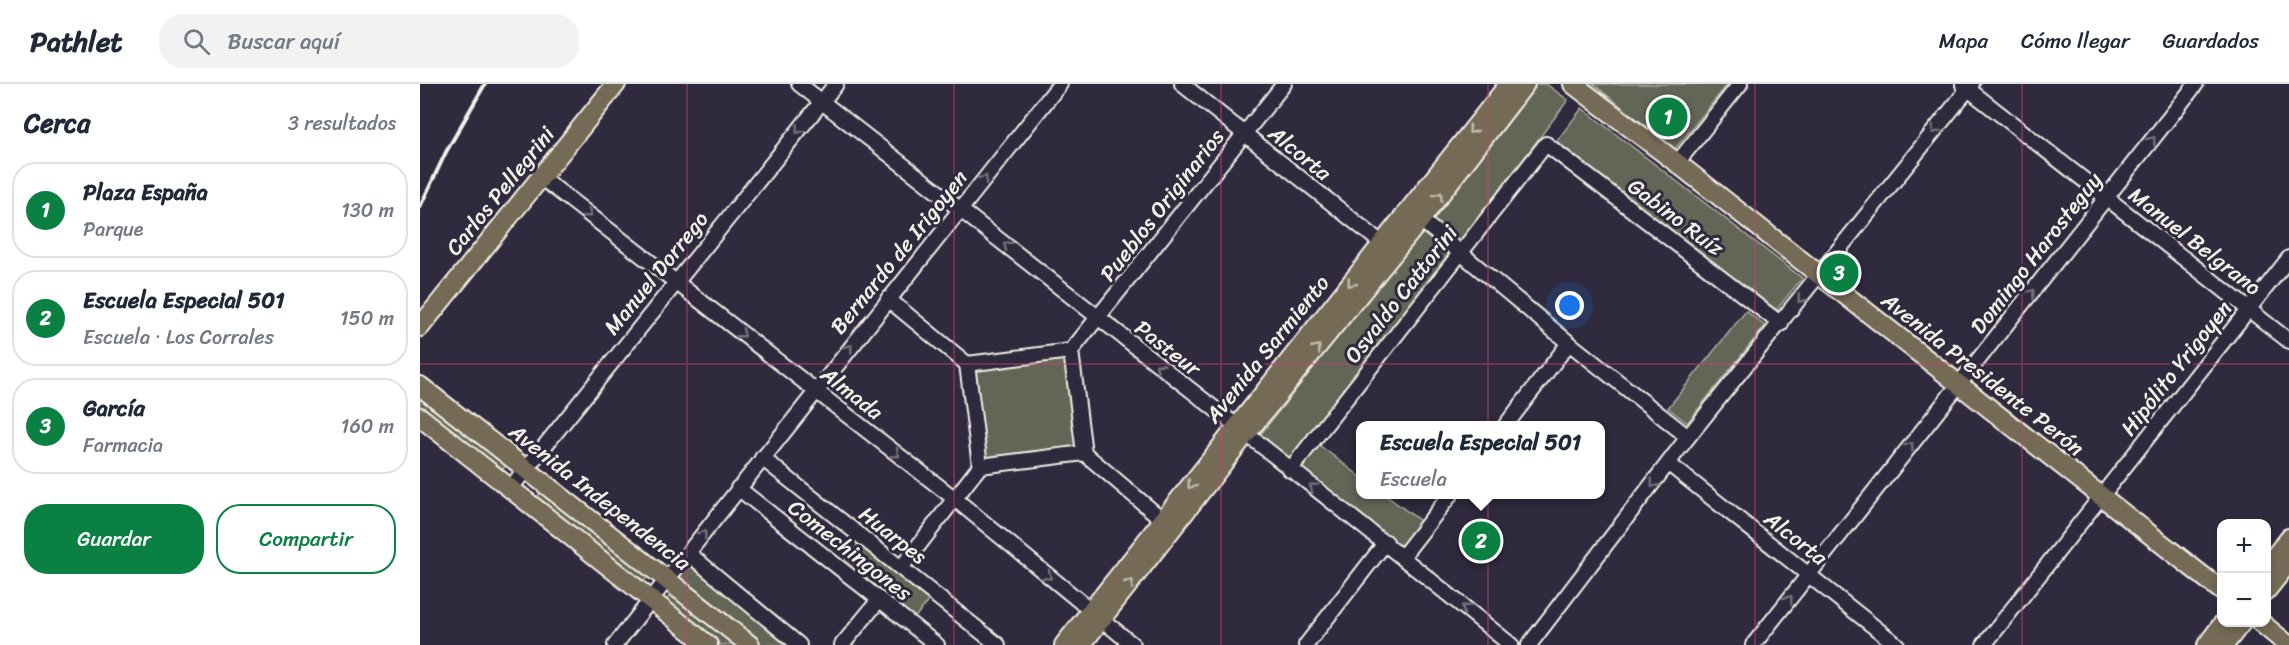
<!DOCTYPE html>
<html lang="es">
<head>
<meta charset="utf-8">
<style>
	body { margin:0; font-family:Sriracha,sans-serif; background:#f2f2f3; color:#1f2937 }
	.controls { position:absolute; right:18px; bottom:18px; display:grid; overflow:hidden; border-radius:12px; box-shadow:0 3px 9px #0003 }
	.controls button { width:54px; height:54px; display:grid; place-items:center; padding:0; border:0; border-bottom:2px solid #e0e1e3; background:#fff; color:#1f2937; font:30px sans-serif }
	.you { position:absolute; left:1150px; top:222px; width:21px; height:21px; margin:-15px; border:4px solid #fff; border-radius:50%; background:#1a73e8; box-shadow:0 0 0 9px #1a73e833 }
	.badge { display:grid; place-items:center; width:39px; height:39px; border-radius:50%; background:#0b8043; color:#fff; font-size:20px; font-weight:700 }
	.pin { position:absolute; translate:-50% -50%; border:3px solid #fff; box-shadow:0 2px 6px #0006 }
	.popup { position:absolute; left:936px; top:337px; width:249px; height:78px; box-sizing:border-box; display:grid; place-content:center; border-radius:12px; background:#fff; filter:drop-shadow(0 2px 4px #0005); font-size:20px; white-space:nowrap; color:#747a83 }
	.popup b { font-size:22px; color:#1f2937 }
	.popup::after { content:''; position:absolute; left:50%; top:100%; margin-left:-12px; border:12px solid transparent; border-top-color:#fff }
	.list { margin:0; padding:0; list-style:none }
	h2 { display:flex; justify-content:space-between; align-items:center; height:78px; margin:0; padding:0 24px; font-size:26px }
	h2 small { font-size:20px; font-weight:400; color:#747a83 }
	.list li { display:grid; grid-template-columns:39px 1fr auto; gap:18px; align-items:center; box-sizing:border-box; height:96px; margin:0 12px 12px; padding:0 12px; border:2px solid #e0e1e3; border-radius:24px }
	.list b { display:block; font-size:22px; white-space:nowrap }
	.list p { margin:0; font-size:20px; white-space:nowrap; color:#747a83 }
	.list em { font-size:20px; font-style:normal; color:#747a83 }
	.actions { display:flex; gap:12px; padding:18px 24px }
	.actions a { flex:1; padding:14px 0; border:2px solid #0b8043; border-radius:24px; text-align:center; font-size:21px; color:#0b8043 }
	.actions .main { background:#0b8043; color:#fff }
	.icon { flex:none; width:33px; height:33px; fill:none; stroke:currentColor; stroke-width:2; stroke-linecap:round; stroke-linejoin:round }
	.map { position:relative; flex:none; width:1869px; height:561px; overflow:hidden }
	header { display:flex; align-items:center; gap:36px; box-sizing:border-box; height:84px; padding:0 30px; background:#fff; border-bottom:2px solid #e0e1e3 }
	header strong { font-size:28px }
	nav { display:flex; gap:33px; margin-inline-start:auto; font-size:21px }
	.search { width:420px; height:54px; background:#f2f2f3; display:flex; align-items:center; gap:15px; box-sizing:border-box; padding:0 21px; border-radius:24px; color:#747a83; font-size:22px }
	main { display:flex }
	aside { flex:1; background:#fff }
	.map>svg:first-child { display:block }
	.green { fill:#646657; stroke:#acaca0; stroke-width:1.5 }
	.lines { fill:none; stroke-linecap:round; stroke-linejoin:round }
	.minor-casing { stroke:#f4f1e8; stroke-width:18 }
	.major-casing { stroke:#f4f1e8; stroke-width:22 }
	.minor { stroke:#2f2a3d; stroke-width:14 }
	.major { stroke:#746b55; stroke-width:18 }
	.rail { stroke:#f4f1e8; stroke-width:4 }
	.oneway { stroke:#747079 }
	.oneway2 { stroke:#c1bbad }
	.grid { fill:none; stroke:#cc4377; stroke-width:1.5; stroke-opacity:0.55 }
	.labels { text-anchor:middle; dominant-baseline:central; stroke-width:6; stroke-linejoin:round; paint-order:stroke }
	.street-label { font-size:22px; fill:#f4f1e8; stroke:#2f2a3d }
</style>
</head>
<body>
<header>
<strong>Pathlet</strong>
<div class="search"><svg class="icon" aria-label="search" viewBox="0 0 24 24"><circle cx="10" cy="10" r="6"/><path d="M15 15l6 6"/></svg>Buscar aquí</div>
<nav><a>Mapa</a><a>Cómo llegar</a><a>Guardados</a></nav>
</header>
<main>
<aside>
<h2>Cerca<small>3 resultados</small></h2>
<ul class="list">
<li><span class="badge">1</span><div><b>Plaza España</b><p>Parque</p></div><em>130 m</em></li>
<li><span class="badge">2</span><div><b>Escuela Especial 501</b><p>Escuela · Los Corrales</p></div><em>150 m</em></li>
<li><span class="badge">3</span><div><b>García</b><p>Farmacia</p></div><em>160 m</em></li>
</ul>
<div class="actions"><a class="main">Guardar</a><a>Compartir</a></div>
</aside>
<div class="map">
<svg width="1869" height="561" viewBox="0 0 1869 561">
	<rect width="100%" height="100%" fill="#2f2a3d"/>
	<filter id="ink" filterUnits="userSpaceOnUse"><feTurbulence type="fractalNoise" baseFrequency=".0167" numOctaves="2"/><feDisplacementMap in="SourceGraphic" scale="12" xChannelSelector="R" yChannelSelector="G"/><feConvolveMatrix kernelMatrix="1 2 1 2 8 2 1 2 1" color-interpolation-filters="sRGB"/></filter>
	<g filter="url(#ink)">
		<!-- green -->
		<g class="green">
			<path d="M1109,0H1126L1148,16L1040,159L1008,134Z"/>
			<path d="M1173,0H1308L1255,65Z"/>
			<path d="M1162,24L1382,194L1355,228L1135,59Z"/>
			<path d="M1001,148L1031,172L870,376L840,351Z"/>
			<path d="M1326,227L1345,242L1267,339L1248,324Z"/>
			<path d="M643,275L646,277L657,359L654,366L570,377L564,374L554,288L557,285Z"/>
			<path d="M0,311L87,380L81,388L0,324Z"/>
			<path d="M899,361L941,393V410L965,411L1003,439L981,465L879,389Z"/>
			<path d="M121,407L228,492L222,500L115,416Z"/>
			<path d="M439,459L509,516L492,537L422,480Z"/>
			<path d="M269,481L370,561H337L256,498Z"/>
			<path d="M251,509L317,561H300L245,518Z"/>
		</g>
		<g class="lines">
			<!-- minor casing -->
			<g class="minor-casing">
				<g id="minor">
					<path d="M379,0C618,186 856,371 1091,561"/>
					<path d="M762,0L969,165"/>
					<path d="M1543,1L1869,257"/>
					<path d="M1257,79L1320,0"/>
					<path d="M122,94L535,415L713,561"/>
					<path d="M995,131L1149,259L1268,353"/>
					<path d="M468,215L547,280"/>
					<path d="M651,267L664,369L560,382L547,280L651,267L864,0"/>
					<path d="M1085,342L1149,259"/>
					<path d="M664,369L750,442"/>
					<path d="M342,374L578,561"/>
					<path d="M1249,380L1477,561"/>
					<path d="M870,386L1126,60L1361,240"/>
					<path d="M318,404L517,561"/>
					<path d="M90,405L416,0"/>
					<path d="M268,469L379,561"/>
					<path d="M982,473L1031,410"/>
					<path d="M481,484L560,382"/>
					<path d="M195,561L640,0"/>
					<path d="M422,561L459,516"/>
					<path d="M886,561L966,458"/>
					<path d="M1109,561L1268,353L1552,0"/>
					<path d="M1333,561L1776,0"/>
					<path d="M1564,561L1869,174"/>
				</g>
			</g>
			<!-- major casing -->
			<g class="major-casing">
				<g id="major">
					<path d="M1153,0L1257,79L1802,507"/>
					<path d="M0,243L196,0"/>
					<path d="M0,302L330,561"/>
					<path d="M0,333L288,561"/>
					<path d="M1846,484L1869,454"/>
					<path d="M1846,507L1869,478"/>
					<path d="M1840,538L1868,561"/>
					<path d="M644,561L1089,0"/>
					<path d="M661,561L825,351L1001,135L1105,0"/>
					<path d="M1787,561L1804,538"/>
					<path d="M1804,561L1822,538"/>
				</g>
			</g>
			<!-- minor -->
			<use href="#minor" class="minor"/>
			<!-- major -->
			<use href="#major" class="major"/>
			<!-- rail -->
			<path class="rail" d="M0,123L26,68L65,0"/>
		</g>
		<!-- one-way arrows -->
		<defs><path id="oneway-chevron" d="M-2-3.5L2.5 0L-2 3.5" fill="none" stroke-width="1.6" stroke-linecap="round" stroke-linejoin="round" transform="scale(1.5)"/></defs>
		<g class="oneway">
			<use href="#oneway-chevron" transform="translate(379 46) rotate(129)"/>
			<use href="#oneway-chevron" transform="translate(1515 46) rotate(128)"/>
			<use href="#oneway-chevron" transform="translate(1732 56) rotate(-52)"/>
			<use href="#oneway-chevron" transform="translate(564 95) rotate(-51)"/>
			<use href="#oneway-chevron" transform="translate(168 130) rotate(38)"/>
			<use href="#oneway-chevron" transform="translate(587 161) rotate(-141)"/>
			<use href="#oneway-chevron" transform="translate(1611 209) rotate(-52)"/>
			<use href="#oneway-chevron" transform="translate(1381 215) rotate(129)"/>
			<use href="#oneway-chevron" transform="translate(322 250) rotate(38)"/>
			<use href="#oneway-chevron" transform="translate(429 264) rotate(-51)"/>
			<use href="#oneway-chevron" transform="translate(739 283) rotate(-142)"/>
			<use href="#oneway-chevron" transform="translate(1490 362) rotate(-52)"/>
			<use href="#oneway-chevron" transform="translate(476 370) rotate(38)"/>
			<use href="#oneway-chevron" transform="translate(1234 400) rotate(128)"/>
			<use href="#oneway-chevron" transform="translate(893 403) rotate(-143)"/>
			<use href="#oneway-chevron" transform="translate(283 450) rotate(-52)"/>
			<use href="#oneway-chevron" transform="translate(628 492) rotate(39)"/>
			<use href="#oneway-chevron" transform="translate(1369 515) rotate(-52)"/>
			<use href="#oneway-chevron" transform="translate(1045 524) rotate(-141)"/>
		</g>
		<g class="oneway2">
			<use href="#oneway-chevron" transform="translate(1052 46) rotate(128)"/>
			<use href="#oneway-chevron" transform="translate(1019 112) rotate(-53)"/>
			<use href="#oneway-chevron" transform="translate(931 199) rotate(129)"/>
			<use href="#oneway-chevron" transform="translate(897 264) rotate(-51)"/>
			<use href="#oneway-chevron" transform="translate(771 401) rotate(128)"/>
			<use href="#oneway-chevron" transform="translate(710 499) rotate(-51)"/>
		</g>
	</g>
	<!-- grid -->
	<path class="grid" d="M267,0V561M534,0V561M801,0V561M1068,0V561M1335,0V561M1602,0V561M0,280H1869"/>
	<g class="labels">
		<!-- street labels -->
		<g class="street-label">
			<text transform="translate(880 69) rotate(39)">Alcorta</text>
			<text transform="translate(80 107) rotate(-51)">Carlos Pellegrini</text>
			<text transform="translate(742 121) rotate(-52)">Pueblos Originarios</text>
			<text transform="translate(1256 133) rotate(37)">Gabino Ruíz</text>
			<text transform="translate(1775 157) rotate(38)">Manuel Belgrano</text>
			<text transform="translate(479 168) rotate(-51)">Bernardo de Irigoyen</text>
			<text transform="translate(1616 169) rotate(-52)">Domingo Harosteguy</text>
			<text transform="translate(236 189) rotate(-51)">Manuel Dorrego</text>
			<text transform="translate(981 210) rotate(-52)">Osvaldo Cattorini</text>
			<text transform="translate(748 264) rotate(38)">Pasteur</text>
			<text transform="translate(847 265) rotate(-51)">Avenida Sarmiento</text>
			<text transform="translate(1756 284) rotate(-52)">Hipólito Yrigoyen</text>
			<text transform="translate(1563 290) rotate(38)">Avenida Presidente Perón</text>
			<text transform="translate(432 309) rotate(38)">Almada</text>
			<text transform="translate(180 413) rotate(38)">Avenida Independencia</text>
			<text transform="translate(473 451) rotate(38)">Huarpes</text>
			<text transform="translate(1376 454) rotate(38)">Alcorta</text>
			<text transform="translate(430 466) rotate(38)">Comechingones</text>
		</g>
	</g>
</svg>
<div class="controls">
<button>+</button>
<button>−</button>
</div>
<div class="you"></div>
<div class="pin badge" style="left:1248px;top:33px">1</div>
<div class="pin badge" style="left:1061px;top:457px">2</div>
<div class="popup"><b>Escuela Especial 501</b>Escuela</div>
<div class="pin badge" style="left:1419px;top:189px">3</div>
</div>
</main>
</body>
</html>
